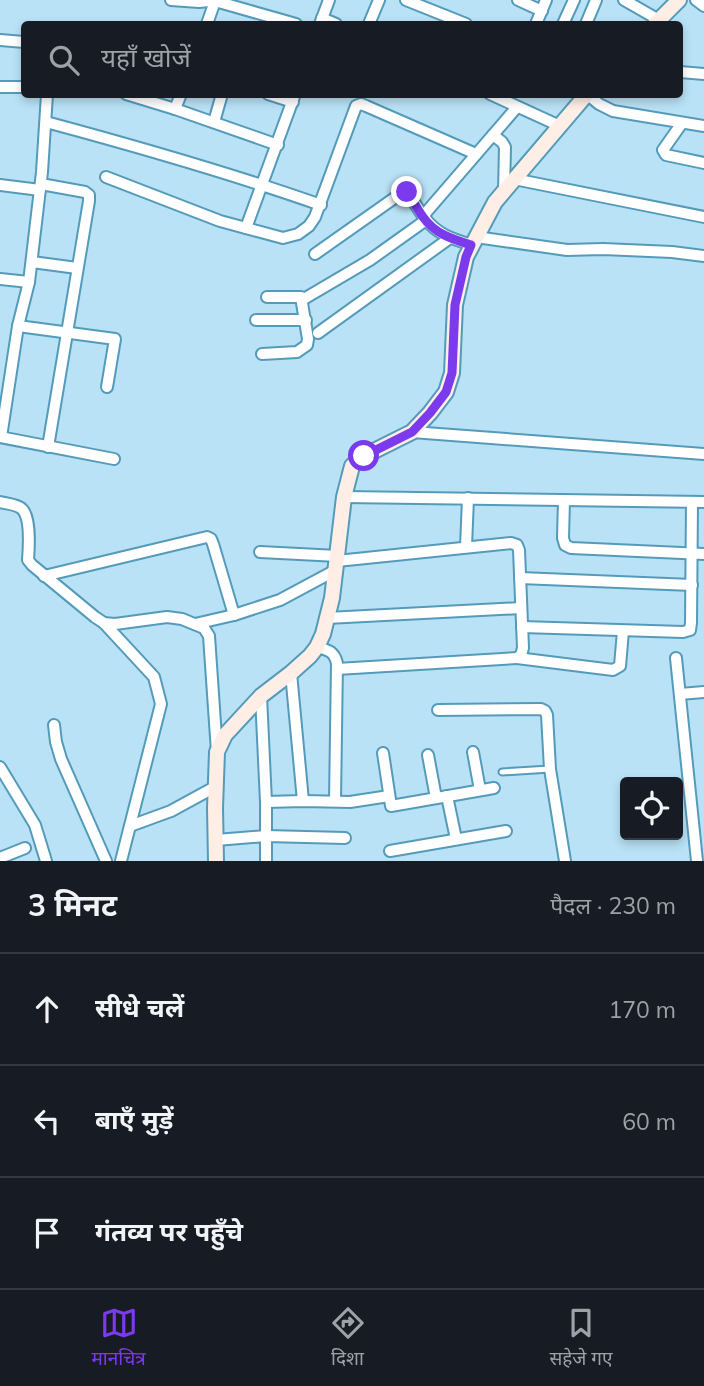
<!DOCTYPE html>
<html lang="hi">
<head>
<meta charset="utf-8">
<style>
	body { margin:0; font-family:Mulish,"Noto Sans Devanagari",sans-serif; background:#242831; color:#f1f3f6 }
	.controls { position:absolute; right:21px; bottom:21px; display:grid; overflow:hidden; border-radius:7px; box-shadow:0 4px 10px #0003 }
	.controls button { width:63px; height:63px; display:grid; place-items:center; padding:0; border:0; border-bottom:2px solid #363941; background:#171b24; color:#f1f3f6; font:35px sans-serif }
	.stop { position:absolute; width:21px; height:21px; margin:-16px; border:5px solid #7c3aed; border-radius:50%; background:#fff }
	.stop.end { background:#7c3aed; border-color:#fff; box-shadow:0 2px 7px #0008 }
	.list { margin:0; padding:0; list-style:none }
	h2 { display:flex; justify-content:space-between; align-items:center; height:91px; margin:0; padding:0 28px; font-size:30px }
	h2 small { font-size:23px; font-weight:400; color:#9ea1a6 }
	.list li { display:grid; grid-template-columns:46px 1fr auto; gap:21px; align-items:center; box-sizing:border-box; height:112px; padding:0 28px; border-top:2px solid #363941 }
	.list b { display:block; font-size:26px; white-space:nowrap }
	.list em { font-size:23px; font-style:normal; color:#9ea1a6 }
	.icon { flex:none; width:38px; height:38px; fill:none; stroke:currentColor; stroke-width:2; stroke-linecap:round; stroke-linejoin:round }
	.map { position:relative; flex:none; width:704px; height:861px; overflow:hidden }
	.search { position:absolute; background:#171b24; box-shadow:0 4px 10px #0003; left:21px; right:21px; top:21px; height:77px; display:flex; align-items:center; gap:18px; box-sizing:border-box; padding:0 24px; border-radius:7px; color:#9ea1a6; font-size:26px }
	.sheet { height:427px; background:#171b24 }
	nav { display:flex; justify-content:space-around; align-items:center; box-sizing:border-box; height:98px; border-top:2px solid #363941; background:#171b24; font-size:19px; color:#9ea1a6 }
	nav a { display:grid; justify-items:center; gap:4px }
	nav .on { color:#7c3aed }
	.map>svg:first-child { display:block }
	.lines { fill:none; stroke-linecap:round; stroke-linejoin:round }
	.lane-casing { stroke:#549bba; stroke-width:9 }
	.street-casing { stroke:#549bba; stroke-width:14 }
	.secondary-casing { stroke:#549bba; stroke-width:18 }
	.lane { stroke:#fff; stroke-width:5 }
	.street { stroke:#fff; stroke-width:10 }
	.secondary { stroke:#feeee6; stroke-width:14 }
	.route { stroke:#7c3aed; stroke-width:9 }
</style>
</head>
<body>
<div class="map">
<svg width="704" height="861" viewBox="0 0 704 861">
	<rect width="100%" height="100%" fill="#b9e2f6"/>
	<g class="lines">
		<!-- lane casing -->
		<g class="lane-casing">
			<path id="lane" d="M502,772L550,769"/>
		</g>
		<!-- street casing -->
		<g class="street-casing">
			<g id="street">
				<path d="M171,0L199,2L219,0"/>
				<path d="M406,0L466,24"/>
				<path d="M518,0L542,11"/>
				<path d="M624,0L659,20"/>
				<path d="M696,0L704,6"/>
				<path d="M322,18L336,24"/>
				<path d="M207,24L215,1L296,24"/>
				<path d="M320,24L329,0"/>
				<path d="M369,24L379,0"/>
				<path d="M536,24L546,0"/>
				<path d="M563,24L574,0"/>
				<path d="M586,24L596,0"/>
				<path d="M0,40L24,42"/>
				<path d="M680,72L704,74"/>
				<path d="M0,87H24"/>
				<path d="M126,94L175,109L278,145"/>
				<path d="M268,94L293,102"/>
				<path d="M490,94L560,126"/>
				<path d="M587,94L599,104L613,111L704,126"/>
				<path d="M175,109L181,94"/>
				<path d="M46,122C139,147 230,173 321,205"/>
				<path d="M214,122L222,94"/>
				<path d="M682,123L663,150L666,155L704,163"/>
				<path d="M493,135L502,142L505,147L504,191"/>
				<path d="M106,177L220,221L283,238L298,234L309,226L315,217L356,106L361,104L366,106L476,154"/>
				<path d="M514,179L704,217"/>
				<path d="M41,184L85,192L89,195V201L48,447"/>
				<path d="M0,185L40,190"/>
				<path d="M423,216L517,107"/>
				<path d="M246,228L295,94"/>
				<path d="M476,237L567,250L603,249L672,252L704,256"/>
				<path d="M315,254L403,192C413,196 417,209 424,217C436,234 452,239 472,245"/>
				<path d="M32,262L77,268"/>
				<path d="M0,279L29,282"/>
				<path d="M302,300L370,260L426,220"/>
				<path d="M256,320H306"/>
				<path d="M18,326L115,339L107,387"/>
				<path d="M318,333L450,238"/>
				<path d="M262,354L297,352L307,345L308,339L301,297H267"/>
				<path d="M412,432L704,454"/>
				<path d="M0,437L114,459"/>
				<path d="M1,437L18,326L29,282L42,172L47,94"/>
				<path d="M344,497L704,502"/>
				<path d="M564,500L563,538L565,545L571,548L704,554"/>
				<path d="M0,502C7,504 17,504 22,509C31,518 29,547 28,560L32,565L95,617L104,623L115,624L167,617L182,619L204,628L209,636L217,752"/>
				<path d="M466,547L468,498"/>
				<path d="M260,552L338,556"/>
				<path d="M337,561L511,543L517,545L519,550L523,648L521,655L517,658L337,669"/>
				<path d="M44,576L207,537L211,539L213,544L234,615"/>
				<path d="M520,578L692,585"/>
				<path d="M327,618L521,608"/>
				<path d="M104,623L154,677L161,704L121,861"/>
				<path d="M195,624L234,615L280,600L336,570"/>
				<path d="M522,627L683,632L690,630L691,623L692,502"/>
				<path d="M317,647C328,650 334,651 337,663L335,801"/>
				<path d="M517,658L613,670L620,666L623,631"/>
				<path d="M676,658L697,861"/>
				<path d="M291,673L303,801"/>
				<path d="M680,694L704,692"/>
				<path d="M261,696L266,802V861"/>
				<path d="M438,710L541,709L545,711L547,715L550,769L565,861"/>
				<path d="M54,725L56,742L61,759L106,861"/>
				<path d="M473,752L480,790"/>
				<path d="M383,753L391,806L494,788"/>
				<path d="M428,755L436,798"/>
				<path d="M0,767L35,825L46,861"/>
				<path d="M447,796L456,839"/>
				<path d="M266,802L303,801L350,802L389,796"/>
				<path d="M130,826L171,811L215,787"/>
				<path d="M216,840L266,836L345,838"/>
				<path d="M390,851L506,831"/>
				<path d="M0,858L25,848"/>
			</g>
		</g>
		<!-- secondary casing -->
		<g class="secondary-casing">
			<g id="secondary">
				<path d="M655,24L679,0"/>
				<path d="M216,861L215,808L217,752L225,735L261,696L291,673L310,656L317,647L323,634L332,598L344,497L352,466L364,456L412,432L430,413L446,392L452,373L455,305L466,257L495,202L587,94"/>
			</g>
		</g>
		<!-- lane -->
		<use href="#lane" class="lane"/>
		<!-- street -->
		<use href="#street" class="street"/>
		<!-- secondary -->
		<use href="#secondary" class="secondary"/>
	</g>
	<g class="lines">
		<!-- route -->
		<path class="route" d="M364,456L412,432L430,413L446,392L452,373L455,305L466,257L471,245C452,239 435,234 423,217C417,209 413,200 407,192"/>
	</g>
</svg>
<div class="controls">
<button><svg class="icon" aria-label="locate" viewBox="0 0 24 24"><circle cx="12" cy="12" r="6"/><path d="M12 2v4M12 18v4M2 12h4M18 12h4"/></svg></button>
</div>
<div class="stop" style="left:364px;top:456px"></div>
<div class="stop end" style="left:407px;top:192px"></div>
<div class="search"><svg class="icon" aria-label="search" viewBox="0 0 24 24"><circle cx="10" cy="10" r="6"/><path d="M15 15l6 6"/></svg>यहाँ खोजें</div>
</div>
<section class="sheet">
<h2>3 मिनट<small>पैदल · 230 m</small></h2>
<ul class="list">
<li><svg class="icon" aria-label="ahead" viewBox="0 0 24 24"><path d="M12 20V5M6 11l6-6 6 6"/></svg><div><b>सीधे चलें</b></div><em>170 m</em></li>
<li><svg class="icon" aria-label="left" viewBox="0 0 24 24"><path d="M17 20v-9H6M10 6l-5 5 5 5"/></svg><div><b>बाएँ मुड़ें</b></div><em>60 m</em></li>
<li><svg class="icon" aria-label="arrive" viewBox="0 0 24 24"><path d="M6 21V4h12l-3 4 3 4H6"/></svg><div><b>गंतव्य पर पहुँचे</b></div></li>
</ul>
</section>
<nav>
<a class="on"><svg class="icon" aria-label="map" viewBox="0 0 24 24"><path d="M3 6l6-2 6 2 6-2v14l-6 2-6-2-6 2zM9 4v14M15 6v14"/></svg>मानचित्र</a>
<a><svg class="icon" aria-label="directions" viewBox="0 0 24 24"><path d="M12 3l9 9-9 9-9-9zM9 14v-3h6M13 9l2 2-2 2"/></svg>दिशा</a>
<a><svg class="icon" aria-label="saved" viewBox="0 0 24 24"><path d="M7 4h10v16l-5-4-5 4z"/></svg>सहेजे गए</a>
</nav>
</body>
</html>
